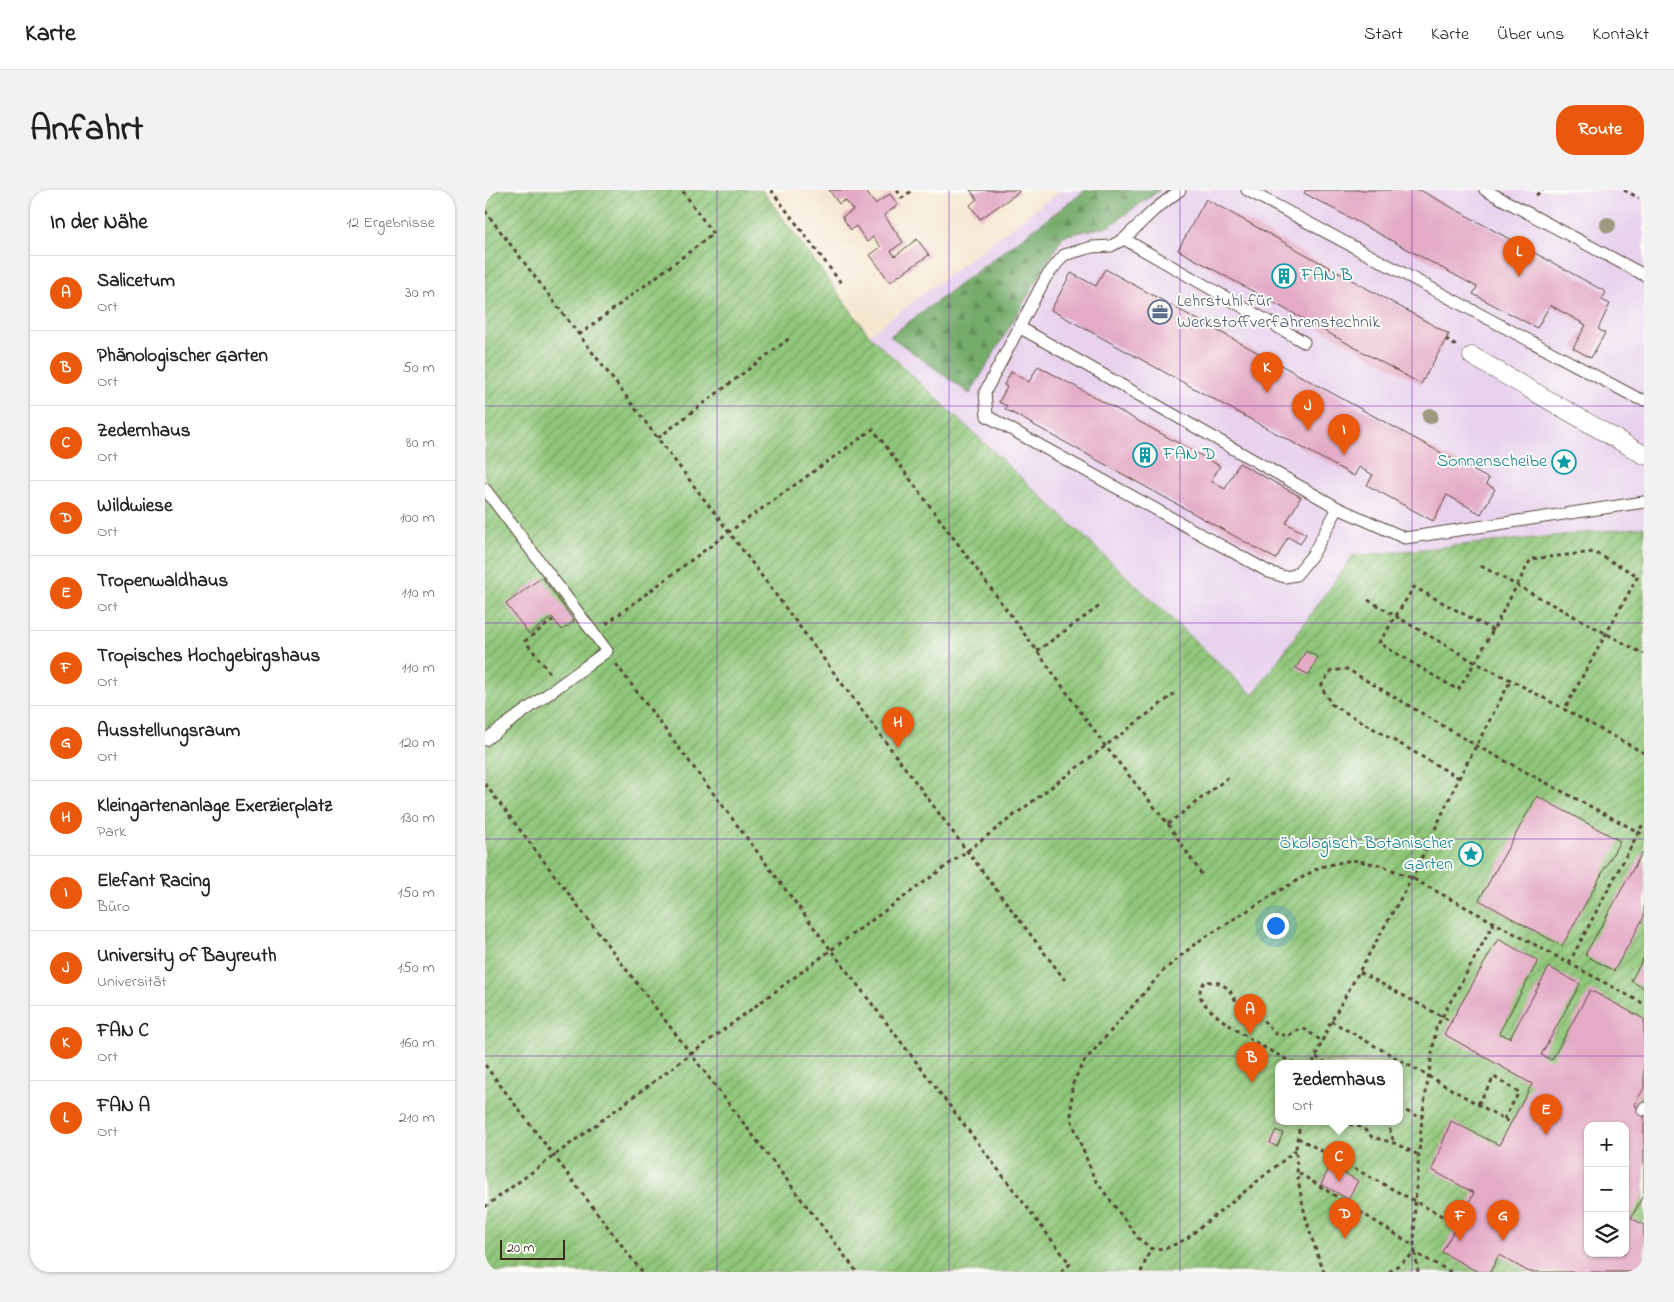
<!DOCTYPE html>
<html lang="de">
<head>
<meta charset="utf-8">
<style>
	body { margin:0; font-family:"Indie Flower",sans-serif; background:#f2f2f2; color:#202124 }
	.controls { position:absolute; right:15px; bottom:15px; display:grid; overflow:hidden; border-radius:10px; box-shadow:0 1px 4px #0004 }
	.controls button { width:45px; height:45px; display:grid; place-items:center; padding:0; border:0; border-bottom:1px solid #e0e0e0; background:#fff; color:#202124; font:25px sans-serif }
	.scale { position:absolute; left:15px; bottom:12px; width:65px; box-sizing:border-box; padding-left:5px; border:2px solid #3b2a1e; border-top:0; font-size:14px; line-height:18px; white-space:nowrap; color:#3b2a1e; -webkit-text-stroke:4px #fdfcf7; paint-order:stroke }
	.you { position:absolute; left:790px; top:735px; width:18px; height:18px; margin:-12px; border:4px solid #fff; border-radius:50%; background:#1a73e8; box-shadow:0 0 0 8px #1a73e833 }
	.badge { display:grid; place-items:center; width:32px; height:32px; border-radius:50%; background:#ea580c; color:#fff; font-size:16px; font-weight:700 }
	.pin { position:absolute; translate:-50% -41px; filter:drop-shadow(0 1px 2px #0008) }
	.pin::after { content:''; position:absolute; top:26px; width:18px; height:15px; background:inherit; clip-path:polygon(0 0,100% 0,50% 100%) }
	.popup { position:absolute; left:790px; top:870px; width:128px; height:65px; box-sizing:border-box; display:grid; place-content:center; border-radius:10px; background:#fff; filter:drop-shadow(0 1px 4px #0005); font-size:16px; white-space:nowrap; color:#757577 }
	.popup b { font-size:19px; color:#202124 }
	.popup::after { content:''; position:absolute; left:50%; top:100%; margin-left:-10px; border:10px solid transparent; border-top-color:#fff }
	.list { margin:0; padding:0; list-style:none }
	h2 { display:flex; justify-content:space-between; align-items:center; height:65px; margin:0; padding:0 20px; font-size:21px }
	h2 small { font-size:16px; font-weight:400; color:#757577 }
	.list li { display:grid; grid-template-columns:32px 1fr auto; gap:15px; align-items:center; box-sizing:border-box; height:75px; padding:0 20px; border-top:1px solid #e0e0e0 }
	.list b { display:block; font-size:19px; white-space:nowrap }
	.list p { margin:0; font-size:16px; white-space:nowrap; color:#757577 }
	.list em { font-size:16px; font-style:normal; color:#757577 }
	.icon { flex:none; width:28px; height:28px; fill:none; stroke:currentColor; stroke-width:2; stroke-linecap:round; stroke-linejoin:round }
	.map { position:relative; flex:none; width:1159px; height:1082px; overflow:hidden; border-radius:20px }
	header { display:flex; align-items:center; gap:30px; box-sizing:border-box; height:70px; padding:0 25px; background:#fff; border-bottom:1px solid #e0e0e0 }
	header strong { font-size:24px }
	nav { display:flex; gap:28px; margin-inline-start:auto; font-size:18px }
	.intro { display:flex; align-items:center; justify-content:space-between; box-sizing:border-box; height:120px; padding:0 30px }
	h1 { margin:0; font-size:35px }
	.button { padding:12px 22px; border-radius:20px; background:#ea580c; color:#fff; font-size:18px; font-weight:700 }
	main { display:flex; gap:30px; padding:0 30px }
	aside { flex:1; background:#fff; border-radius:20px; box-shadow:0 1px 4px #0004 }
	.map>svg:first-child { display:block }
	.built { fill:#e8d2ee }
	.forest { fill:url(#forest-firs); stroke:#586b44 }
	.garden { fill:url(#garden-furrows); stroke:#66784c; fill-rule:evenodd }
	.building { fill:#e4aac6; fill-rule:evenodd }
	.lines { fill:none; stroke-linecap:round; stroke-linejoin:round }
	.service-casing { stroke:#574639; stroke-width:13 }
	.pedestrian-casing { stroke:#574639; stroke-width:19 }
	.path { stroke:#574639; stroke-width:3; stroke-dasharray:4 4; stroke-linecap:butt }
	.service { stroke:#fff; stroke-width:11 }
	.pedestrian { stroke:#fff; stroke-width:18 }
	.tree { fill:#9c997e }
	.grid { fill:none; stroke:#7b2cbf; stroke-width:1; stroke-opacity:0.55 }
	.labels { text-anchor:middle; dominant-baseline:central; stroke-width:4; stroke-linejoin:round; paint-order:stroke }
	.culture-label { font-size:18px; fill:#0d838f; stroke:#fdfcf7; text-anchor:start }
	.service-label { font-size:18px; fill:#4e5e75; stroke:#fdfcf7; text-anchor:start }
</style>
</head>
<body>
<header>
<strong>Karte</strong>
<nav><a>Start</a><a>Karte</a><a>Über uns</a><a>Kontakt</a></nav>
</header>
<div class="intro"><h1>Anfahrt</h1><a class="button">Route</a></div>
<main>
<aside>
<h2>In der Nähe<small>12 Ergebnisse</small></h2>
<ul class="list">
<li><span class="badge">A</span><div><b>Salicetum</b><p>Ort</p></div><em>30 m</em></li>
<li><span class="badge">B</span><div><b>Phänologischer Garten</b><p>Ort</p></div><em>50 m</em></li>
<li><span class="badge">C</span><div><b>Zedernhaus</b><p>Ort</p></div><em>80 m</em></li>
<li><span class="badge">D</span><div><b>Wildwiese</b><p>Ort</p></div><em>100 m</em></li>
<li><span class="badge">E</span><div><b>Tropenwaldhaus</b><p>Ort</p></div><em>110 m</em></li>
<li><span class="badge">F</span><div><b>Tropisches Hochgebirgshaus</b><p>Ort</p></div><em>110 m</em></li>
<li><span class="badge">G</span><div><b>Ausstellungsraum</b><p>Ort</p></div><em>120 m</em></li>
<li><span class="badge">H</span><div><b>Kleingartenanlage Exerzierplatz</b><p>Park</p></div><em>130 m</em></li>
<li><span class="badge">I</span><div><b>Elefant Racing</b><p>Büro</p></div><em>150 m</em></li>
<li><span class="badge">J</span><div><b>University of Bayreuth</b><p>Universität</p></div><em>150 m</em></li>
<li><span class="badge">K</span><div><b>FAN C</b><p>Ort</p></div><em>160 m</em></li>
<li><span class="badge">L</span><div><b>FAN A</b><p>Ort</p></div><em>210 m</em></li>
</ul>
</aside>
<div class="map">
<svg width="1159" height="1082" viewBox="0 0 1159 1082">
	<defs>
		<pattern id="forest-firs" width="22" height="20" patternUnits="userSpaceOnUse" patternTransform="scale(1.25)"><rect width="22" height="20" fill="#74ac6a"/><path d="M5 1l3.5 6h-7zM16 11l3.5 6h-7z" fill="#608c57"/></pattern>
		<pattern id="garden-furrows" width="10" height="10" patternUnits="userSpaceOnUse" patternTransform="scale(1.25)"><rect width="10" height="10" fill="#90c77a"/><path d="M-1 1l2-2M0 10L10 0M9 11l2-2" fill="none" stroke="#77a263"/></pattern>
	</defs>
	<rect width="100%" height="100%" fill="#fdfcf7"/>
	<filter id="ink" filterUnits="userSpaceOnUse"><feTurbulence type="fractalNoise" baseFrequency=".02" numOctaves="2"/><feDisplacementMap in="SourceGraphic" scale="10" xChannelSelector="R" yChannelSelector="G"/><feConvolveMatrix kernelMatrix="1 2 1 2 8 2 1 2 1" color-interpolation-filters="sRGB"/></filter>
	<filter id="wash" filterUnits="userSpaceOnUse"><feTurbulence type="fractalNoise" baseFrequency=".0096" numOctaves="4" result="noise"/><feDisplacementMap in="SourceGraphic" scale="20" xChannelSelector="R" yChannelSelector="G"/><feGaussianBlur stdDeviation="1.12" result="paint"/><feColorMatrix in="noise" values="0 0 0 0 0 0 0 0 0 0 0 0 0 0 0 0 0 1.4 0 .05"/><feComposite in="paint" operator="in"/></filter>
	<g filter="url(#wash)">
		<rect width="100%" height="100%" fill="#f5e7d0"/>
		<!-- built -->
		<path class="built" d="M576,0H1159V337L868,366L768,505L384,145Z"/>
		<!-- forest -->
		<path class="forest" d="M601,0H675L624,36L578,46L485,204L405,146Z"/>
		<!-- garden -->
		<path class="garden" d="M0,0H277L384,145L768,505L868,366L1159,337V1082H0ZM794,873H914V931H794ZM1103,936H1140V1063H1103Z"/>
		<g id="blocks">
			<!-- building -->
			<g class="building">
				<path d="M344,0H380L390,14L405,4L413,15L399,25L418,52L406,61L410,66L432,49L444,65L405,92L385,65L396,57L388,47L382,52L371,36L366,40L357,27L368,20L360,10L354,14Z"/>
				<path d="M485,0H533L534,2L495,29L485,15L492,9Z"/>
				<path d="M821,0H935L1121,102L1117,110L1125,114L1113,139L1120,143L1106,168L1088,158L1101,135L1065,115L1052,138L988,104L992,97L819,3Z"/>
				<path d="M721,9L964,144L936,194L693,60Z"/>
				<path d="M620,79L1004,289L1001,294L1010,299L996,324L962,305L948,331L882,295L888,285L874,277L869,286L566,120L586,83L611,96Z"/>
				<path d="M553,176L735,276L726,291L740,299L754,273L816,307L801,333L821,344L815,354L803,347L791,369L520,219L522,216L514,212L522,197L519,195L526,182L544,192Z"/>
				<path d="M57,387L89,431L77,440L67,427L44,444L21,414Z"/>
				<path d="M821,461L833,467L824,485L811,478Z"/>
				<path d="M1052,606L1135,651L1077,756L994,710Z"/>
				<path d="M1157,663L1159,665V727L1129,781L1100,765Z"/>
				<path d="M1013,749L1053,771L1014,843L1025,848L1064,777L1095,794L1056,865L1067,870L1105,800L1159,829V898L1149,915L1159,921V1004L1146,1028L1159,1035V1082H1044L1014,1065L1005,1082H993L957,1062L989,1003L947,980L966,931L1014,955L1047,894L959,844ZM1103,936H1140V1063H1103Z"/>
				<path d="M1159,767V798L1146,791Z"/>
				<path d="M791,940L798,943L792,957L785,953Z"/>
				<path d="M846,975L873,991L863,1009L836,994Z"/>
			</g>
		</g>
	</g>
	<g filter="url(#ink)">
		<use href="#blocks" fill-opacity="0" stroke="#574639" stroke-width="1"/>
		<g class="lines">
			<!-- service casing -->
			<g class="service-casing">
				<g id="service">
					<path d="M695,0L668,21L639,49L626,56L607,57L579,65L561,87L500,202L502,226L784,382L800,387L811,385L828,364L853,318"/>
					<path d="M762,0L1152,208L1159,210"/>
					<path d="M1000,0L1159,85"/>
					<path d="M639,49L819,152"/>
					<path d="M534,137L853,318L920,348L1159,312"/>
					<path d="M0,299L122,461L0,550"/>
					<path d="M1158,920L1159,918"/>
				</g>
			</g>
			<!-- pedestrian casing -->
			<g class="pedestrian-casing">
				<path id="pedestrian" d="M987,166L1159,265"/>
			</g>
			<!-- path -->
			<g class="path">
				<path d="M286,0L356,93"/>
				<path d="M412,0L417,8L428,0"/>
				<path d="M1139,0L1154,8"/>
				<path d="M1051,5L1058,0"/>
				<path d="M0,21L244,342L482,661L580,790"/>
				<path d="M94,145L228,44L197,0"/>
				<path d="M961,149L971,156"/>
				<path d="M173,248L306,147"/>
				<path d="M996,376L1159,464"/>
				<path d="M883,410L991,473L1026,490L1159,563"/>
				<path d="M121,434L244,342L388,239L552,461L621,557L683,634L717,685"/>
				<path d="M1008,440L929,397L894,453L973,500C1000,458 1022,413 1046,369L1109,362L1153,386L1079,520"/>
				<path d="M552,461L616,415"/>
				<path d="M131,474L346,760L585,1074L575,1082"/>
				<path d="M65,483L40,451L68,430"/>
				<path d="M974,588L846,514L836,496L846,481L862,479L992,556L1159,645"/>
				<path d="M0,594L372,1082"/>
				<path d="M683,634L745,586"/>
				<path d="M1084,773L1159,632"/>
				<path d="M875,782L967,832"/>
				<path d="M846,831L1026,933"/>
				<path d="M831,867L841,873"/>
				<path d="M809,873C789,864 719,825 715,805C714,800 717,796 720,791C725,792 732,792 736,794C756,804 747,827 776,828L792,845H804L818,838L838,852"/>
				<path d="M828,873L844,835L927,688L974,588L1026,490"/>
				<path d="M0,875L157,1082"/>
				<path d="M993,914L1009,887L1034,902L1019,929"/>
				<path d="M914,918L937,928"/>
				<path d="M816,931C814,941 811,951 811,961C812,1003 824,1044 839,1082"/>
				<path d="M857,931L863,934L877,937L887,947L909,953L934,965"/>
				<path d="M902,931L909,953"/>
				<path d="M813,948L972,1034"/>
				<path d="M811,960L701,1049L680,1059L666,1058L653,1048L609,988L586,929L587,895L598,873L678,781L711,753L789,704L835,677L867,670L895,675L927,688L1159,814"/>
				<path d="M814,983L929,1056"/>
				<path d="M0,1017L346,760L482,661L689,504"/>
				<path d="M656,1082L666,1058"/>
				<path d="M904,1082L930,1063L933,1082"/>
				<path d="M966,1082L930,1063L929,1056L930,1011L937,928L951,838L1009,733"/>
			</g>
			<!-- service -->
			<use href="#service" class="service"/>
			<!-- pedestrian -->
			<use href="#pedestrian" class="pedestrian"/>
		</g>
		<!-- trees -->
		<g class="tree">
			<circle cx="1123" cy="35" r="8"/>
			<circle cx="945" cy="226" r="8"/>
		</g>
	</g>
	<!-- grid -->
	<path class="grid" d="M232,0V1082M464,0V1082M695,0V1082M927,0V1082M0,216H1159M0,433H1159M0,649H1159M0,866H1159"/>
	<!-- icons -->
	<defs>
		<g id="building-ring" transform="scale(1.25)"><circle r="9.5" fill="#fdfcf7" stroke="#0f9aa8" stroke-width="1.5"/><path d="M-4-6H4V6H1V3H-1V6H-4ZM-2.5-4.3h1.7v1.8h-1.7ZM.8-4.3h1.7v1.8H.8ZM-2.5-1h1.7V.8h-1.7ZM.8-1h1.7V.8H.8Z" fill="#0f9aa8"/></g>
		<g id="office-ring" transform="scale(1.25)"><circle r="9.5" fill="#fdfcf7" stroke="#5c6f8a" stroke-width="1.5"/><path d="M-6-3h4V-5.5h4V-3h4V5H-6ZM-1-4.5V-3h2v-1.5ZM-6 0V1H6V0Z" fill="#5c6f8a"/></g>
		<g id="sight-ring" transform="scale(1.25)"><circle r="9.5" fill="#fdfcf7" stroke="#0f9aa8" stroke-width="1.5"/><path d="M0-6L1.8-2.2L6-1.7L2.9 1.2L3.7 5.4L0 3.3L-3.7 5.4L-2.9 1.2L-6-1.7L-1.8-2.2Z" fill="#0f9aa8"/></g>
	</defs>
	<g fill-rule="evenodd">
		<use href="#building-ring" x="799" y="86"/>
		<use href="#office-ring" x="675" y="122"/>
		<use href="#building-ring" x="660" y="265"/>
		<use href="#sight-ring" x="1079" y="272"/>
		<use href="#sight-ring" x="986" y="664"/>
	</g>
	<g class="labels">
		<!-- culture labels -->
		<g class="culture-label">
			<text x="816" y="86">FAN B</text>
			<text x="678" y="265">FAN D</text>
			<text x="1062" y="272" text-anchor="end">Sonnenscheibe</text>
			<text x="968" y="654" text-anchor="end">Ökologisch-Botanischer<tspan x="968" dy="21">Garten</tspan></text>
		</g>
		<!-- service labels -->
		<g class="service-label">
			<text x="692" y="112">Lehrstuhl für<tspan x="692" dy="21">Werkstoffverfahrenstechnik</tspan></text>
		</g>
	</g>
</svg>
<div class="controls">
<button>+</button>
<button>−</button>
<button><svg class="icon" aria-label="layers" viewBox="0 0 24 24"><path d="M12 4l9 5-9 5-9-5zM3 14l9 5 9-5"/></svg></button>
</div>
<div class="scale">20 m</div>
<div class="you"></div>
<div class="pin badge" style="left:765px;top:845px">A</div>
<div class="pin badge" style="left:767px;top:893px">B</div>
<div class="pin badge" style="left:854px;top:992px">C</div>
<div class="popup"><b>Zedernhaus</b>Ort</div>
<div class="pin badge" style="left:860px;top:1049px">D</div>
<div class="pin badge" style="left:1061px;top:945px">E</div>
<div class="pin badge" style="left:975px;top:1051px">F</div>
<div class="pin badge" style="left:1018px;top:1051px">G</div>
<div class="pin badge" style="left:413px;top:558px">H</div>
<div class="pin badge" style="left:859px;top:265px">I</div>
<div class="pin badge" style="left:823px;top:241px">J</div>
<div class="pin badge" style="left:782px;top:203px">K</div>
<div class="pin badge" style="left:1034px;top:87px">L</div>
</div>
</main>
</body>
</html>
